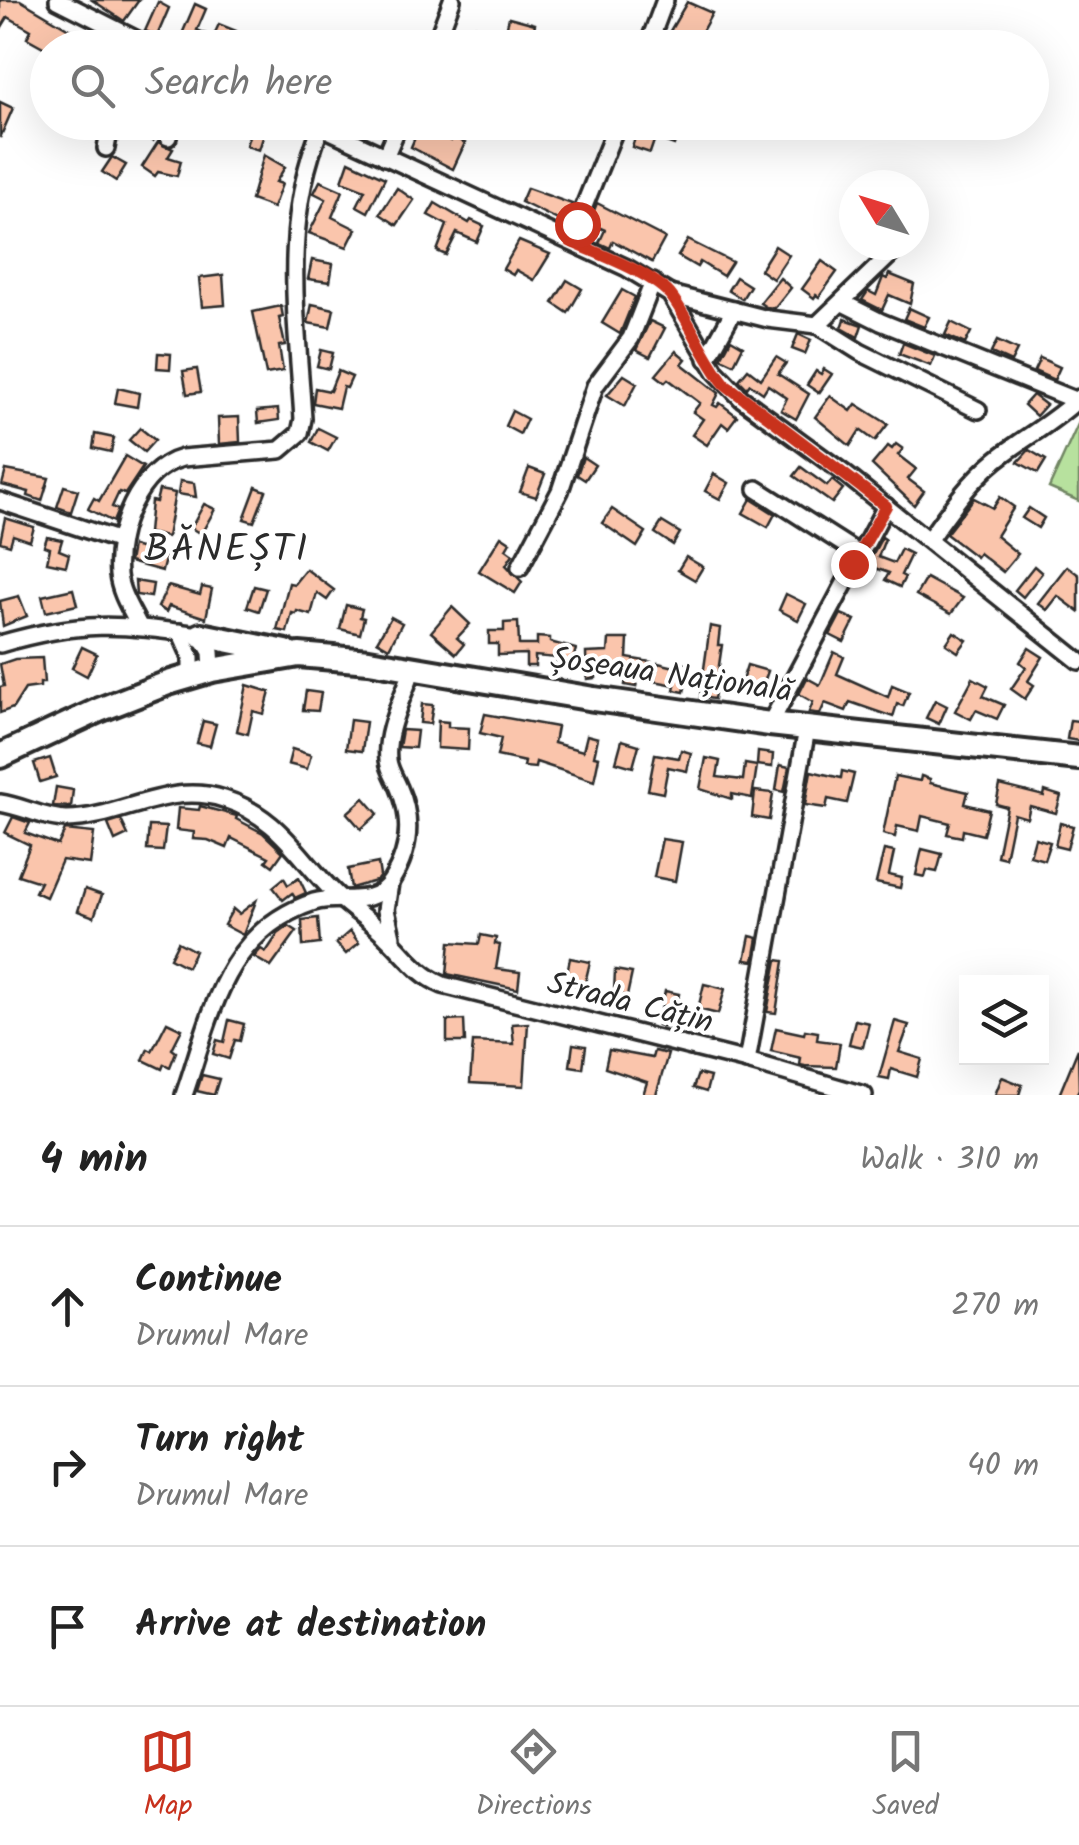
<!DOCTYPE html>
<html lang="en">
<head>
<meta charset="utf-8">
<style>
	body { margin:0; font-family:Kalam,sans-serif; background:#f6f6f6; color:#222 }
	.controls { position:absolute; right:30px; bottom:30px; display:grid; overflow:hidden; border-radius:0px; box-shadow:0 10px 40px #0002 }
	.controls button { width:90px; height:90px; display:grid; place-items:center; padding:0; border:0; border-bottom:2px solid #e0e0e0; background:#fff; color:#222; font:50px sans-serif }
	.compass { position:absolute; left:839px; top:170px; width:90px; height:90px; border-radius:50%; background:#fff; box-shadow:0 10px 40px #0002; rotate:308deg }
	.stop { position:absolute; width:30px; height:30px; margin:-22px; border:8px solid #c8321e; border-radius:50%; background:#fff }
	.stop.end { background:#c8321e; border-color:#fff; box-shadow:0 2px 10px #0008 }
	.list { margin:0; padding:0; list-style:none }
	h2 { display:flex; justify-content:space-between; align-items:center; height:130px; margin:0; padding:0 40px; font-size:42px }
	h2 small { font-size:32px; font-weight:400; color:#767676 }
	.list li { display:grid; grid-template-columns:65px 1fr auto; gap:30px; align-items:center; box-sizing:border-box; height:160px; padding:0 40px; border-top:2px solid #e0e0e0 }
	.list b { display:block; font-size:38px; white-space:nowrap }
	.list p { margin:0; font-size:32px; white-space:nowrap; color:#767676 }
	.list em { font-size:32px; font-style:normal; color:#767676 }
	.icon { flex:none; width:55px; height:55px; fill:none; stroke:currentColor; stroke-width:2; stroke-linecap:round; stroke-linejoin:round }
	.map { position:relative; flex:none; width:1079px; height:1095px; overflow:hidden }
	.search { position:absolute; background:#fff; box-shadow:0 10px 40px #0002; left:30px; right:30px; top:30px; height:110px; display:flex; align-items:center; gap:25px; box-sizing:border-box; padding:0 35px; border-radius:55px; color:#767676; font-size:38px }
	.sheet { height:610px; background:#fff }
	nav { display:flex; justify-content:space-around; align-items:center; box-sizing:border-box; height:140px; border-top:2px solid #e0e0e0; background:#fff; font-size:28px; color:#767676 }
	nav a { display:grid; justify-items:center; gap:5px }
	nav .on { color:#c8321e }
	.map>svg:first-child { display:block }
	.green { fill:#b7e19e; stroke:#718664; stroke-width:2.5 }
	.building { fill:#fac5ac; stroke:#2b2b2b; stroke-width:2.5 }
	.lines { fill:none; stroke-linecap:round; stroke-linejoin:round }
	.minor-casing { stroke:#2b2b2b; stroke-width:22 }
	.highway-casing { stroke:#2b2b2b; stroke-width:30 }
	.minor { stroke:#fff; stroke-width:15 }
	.highway { stroke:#fff; stroke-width:22 }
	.route { stroke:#c8321e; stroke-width:12 }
	.labels { text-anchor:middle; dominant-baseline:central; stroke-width:8; stroke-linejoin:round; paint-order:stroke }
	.street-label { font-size:32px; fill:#2b2b2b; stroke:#fff }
	.quarter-label { font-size:38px; letter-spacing:2.5px; fill:#2b2b2b; stroke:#fff }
</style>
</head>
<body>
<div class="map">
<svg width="1079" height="1095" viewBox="0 0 1079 1095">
	<rect width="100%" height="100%" fill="#fff"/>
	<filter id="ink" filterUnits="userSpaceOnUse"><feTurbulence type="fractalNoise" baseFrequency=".01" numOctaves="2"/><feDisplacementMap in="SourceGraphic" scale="20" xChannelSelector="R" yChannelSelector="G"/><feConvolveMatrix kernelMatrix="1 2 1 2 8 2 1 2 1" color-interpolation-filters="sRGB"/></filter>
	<g filter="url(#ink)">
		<!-- green -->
		<path class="green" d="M1079,422V501L1049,488Z"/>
		<!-- building -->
		<g class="building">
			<path d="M0,0H20L98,46L103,37L122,48H45L27,38L31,30L8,17L0,30Z"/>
			<path d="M92,0H139L124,21Z"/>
			<path d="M158,2L169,8L157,36L145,31Z"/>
			<path d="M687,2L712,13L695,44L690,42L686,48L671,41L675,33L670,31Z"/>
			<path d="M195,4L206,9L197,30L213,37L219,24L236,31L228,48H176Z"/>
			<path d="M509,17L535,24L531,42L505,35Z"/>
			<path d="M475,26L498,34L493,48H468Z"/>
			<path d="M0,102L13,108L0,138Z"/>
			<path d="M131,122H159L157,137L153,141Z"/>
			<path d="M253,122L267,125L259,150L246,146Z"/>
			<path d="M640,122H682L674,145L655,138L650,153L632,147Z"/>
			<path d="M419,128L451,141L453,137L465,143L453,169L411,147Z"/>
			<path d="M158,142L173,149L168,157L181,161L177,176L158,172L155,176L142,167Z"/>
			<path d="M264,155L285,167L276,182L282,184L273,208L251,200Z"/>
			<path d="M112,157L126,165L116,181L102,172Z"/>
			<path d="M349,161L385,178L368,212L357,206L365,190L342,181Z"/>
			<path d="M320,181L343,191L332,217L356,229L347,247L309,233L326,199L314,193Z"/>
			<path d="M397,188L414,200L397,225L380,214Z"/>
			<path d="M527,188L572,204L564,223L521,202Z"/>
			<path d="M435,203L469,223L471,220L484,226L477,242L457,233L446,255L437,251L447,225L428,215Z"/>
			<path d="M597,203L665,238L652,262L613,241L610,248L599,243L605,230L589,223Z"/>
			<path d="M688,240L732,262L723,276L700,262L697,267L678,256Z"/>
			<path d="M519,241L550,254L534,280L516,270L513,275L503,269Z"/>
			<path d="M775,246L789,255L773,279L760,270Z"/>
			<path d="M312,260L333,264L330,282L308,279Z"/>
			<path d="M822,261L837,272L819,297L816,295L814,298L802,289Z"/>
			<path d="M889,274L914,284L910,304L889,295L882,310L862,300L868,291L876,295L883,277L887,279Z"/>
			<path d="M223,275L225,305L202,307L199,278Z"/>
			<path d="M736,277L750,286L742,299L728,290Z"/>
			<path d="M780,278L791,288L775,308L766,307L760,303Z"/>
			<path d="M567,280L582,289L568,313L553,303Z"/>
			<path d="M622,290L635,297L620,334L602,323Z"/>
			<path d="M312,304L334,309L330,327L308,323Z"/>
			<path d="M281,306L283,317L279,318L285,345L279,346L283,371L266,374L253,312Z"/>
			<path d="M909,308L929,317L924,327L904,319Z"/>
			<path d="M845,319L862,325L858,337L842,328Z"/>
			<path d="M650,321L665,328L650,357L636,350Z"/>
			<path d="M951,322L971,332L965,344L945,335Z"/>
			<path d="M798,334L811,340L805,354L792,349Z"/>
			<path d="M731,339L743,346L734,364L721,358Z"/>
			<path d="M997,341L1017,350L1011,362L991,353Z"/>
			<path d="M903,343L935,356L931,366L899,354Z"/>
			<path d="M321,350L333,353L329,369L317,366Z"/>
			<path d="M676,351L686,359L682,364L719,393L713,405L717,407L720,403L737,416L728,428L722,423L707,445L692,435L703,419L693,412L700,403L668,379L665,382L656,375Z"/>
			<path d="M158,353L171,354L170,369L157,368Z"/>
			<path d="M776,357L786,363L778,374L809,394L796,419L781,410L787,398L768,385L763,393L750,384L747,388L739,380L748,369L761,379Z"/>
			<path d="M1040,358L1060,367L1054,380L1034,371Z"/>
			<path d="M197,369L201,392L187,394L183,371Z"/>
			<path d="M824,369L832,374L819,393L807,385L816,371L821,374Z"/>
			<path d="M338,371L352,377L347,388L343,387L338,408L313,403L315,388L330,391Z"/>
			<path d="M624,375L637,383L625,406L607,395Z"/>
			<path d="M118,388L139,393L137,407L115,403Z"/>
			<path d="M1033,395L1046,405L1036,416L1024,405Z"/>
			<path d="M830,396L851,411L856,404L888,424L875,441L860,430L850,446L815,417Z"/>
			<path d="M278,409L279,420L258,423L257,411Z"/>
			<path d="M512,411L527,419L520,434L505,426Z"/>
			<path d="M239,417L240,442L219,444L218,418Z"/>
			<path d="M140,428L155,440L144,452L129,440Z"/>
			<path d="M318,428L336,437L328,451L311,442Z"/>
			<path d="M95,434L114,438L111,452L93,448Z"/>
			<path d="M896,444L903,449L898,455L916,469L908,479L924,491L914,505L872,465L888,446L892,449Z"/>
			<path d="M1029,450L1046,460L1038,473L1018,462Z"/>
			<path d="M125,456L143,467L125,494L119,492L112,507L118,510L113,522L88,509L94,498L99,501Z"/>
			<path d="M583,457L595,465L585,480L577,475Z"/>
			<path d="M801,467L827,486L832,480L843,489L832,503L794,476Z"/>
			<path d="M529,468L545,474L536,497L520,492Z"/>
			<path d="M6,470L49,478L42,501L28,496L29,492L2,485Z"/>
			<path d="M714,474L729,483L720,499L705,491Z"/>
			<path d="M180,481L194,483L196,497L178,494Z"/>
			<path d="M64,486L78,490L71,512L57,507Z"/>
			<path d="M256,487L266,491L254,522L244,519Z"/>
			<path d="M159,490L175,493L167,537L148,533L151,501L156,502Z"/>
			<path d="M1000,497L1014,507L996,536L1018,554L1003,572L979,553L976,557L946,534L974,498L993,508Z"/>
			<path d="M751,499L775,514L768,527L743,513Z"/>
			<path d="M204,504L215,509L201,534L191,528Z"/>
			<path d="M1029,508L1044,518L1038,528L1022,518Z"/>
			<path d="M612,509L646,532L637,547L602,523Z"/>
			<path d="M5,518L34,527L30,541L13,535L10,545L0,542Z"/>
			<path d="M662,522L680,533L673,545L655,533Z"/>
			<path d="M501,536L510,542L506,549L513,554L506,565L522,582L515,593L479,571Z"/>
			<path d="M47,537L62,540L59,550L69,554L66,566L47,562L50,548L44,546Z"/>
			<path d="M882,537L885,539L878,557L894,563L901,549L911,554L901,575L905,577L900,587L885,580L889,573L872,567L866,583L859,580Z"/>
			<path d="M132,546L166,555L162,571L129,562Z"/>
			<path d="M686,557L703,567L695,580L678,570Z"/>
			<path d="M1034,566L1042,573L1023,597L1015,590Z"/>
			<path d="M1067,566L1079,575V612L1058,596L1047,610L1038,603Z"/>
			<path d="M306,569L334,590L327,600L317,593L311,615L297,611L296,614L292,613L287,632L277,630L289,583L294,584Z"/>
			<path d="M926,578L963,598L951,614L916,595Z"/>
			<path d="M135,581L153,584L151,597L136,595Z"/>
			<path d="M168,586L200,595L202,587L212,589L206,618L169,606L166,612L158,607Z"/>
			<path d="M254,586L266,589L259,611L247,607Z"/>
			<path d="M73,589L77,605L46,612L42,596Z"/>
			<path d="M786,594L806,604L798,620L779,610Z"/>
			<path d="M19,596L27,616L3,626L0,601Z"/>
			<path d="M346,605L362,609L360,617L364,618L360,634L340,629Z"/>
			<path d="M452,607L470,624L457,638L464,644L456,654L431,632Z"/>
			<path d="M841,614L855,620L844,642L830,635Z"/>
			<path d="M391,617L402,623L389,648L377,641Z"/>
			<path d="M518,622L519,645H537V637L550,638V642L576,649L571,666L557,662L558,658L535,656V666H526V654L498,655V644H489V631H504V623Z"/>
			<path d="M710,626L720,628L718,645H722L714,699L700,697Z"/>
			<path d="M954,632L967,640L958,652L946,644Z"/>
			<path d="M609,639H628L627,658L651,662L650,668L640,667L636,687L625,685L628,666L601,665V674H596V678L587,679L586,653L608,652Z"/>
			<path d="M82,647L97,654L87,676L72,668Z"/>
			<path d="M1029,648L1043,657L1028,681L1034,685L1025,699L1011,689L1026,667L1020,662Z"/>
			<path d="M834,652L844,657L837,674L888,697L892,685L909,692L903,706L897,704L893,717L850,702L846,711L825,703L820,714L809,712L813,702L799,694L807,678L820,685Z"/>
			<path d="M42,658L44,683H40V687L25,689L13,708L0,713V687L4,686L0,664L15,659Z"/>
			<path d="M658,663L679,668L680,663L690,665L684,692L674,690L675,685L654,681Z"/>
			<path d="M747,665L768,671L760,694L740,687Z"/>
			<path d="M973,678L988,686L983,696L1004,705L997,719L976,710L971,719L955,711Z"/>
			<path d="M247,685L270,692L264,714L253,711L248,734L237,731Z"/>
			<path d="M306,691L321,693L318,711L303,710Z"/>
			<path d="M935,700L947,706L939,724L926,718Z"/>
			<path d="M422,704L433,705L430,724L420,723Z"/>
			<path d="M485,714L557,727L554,743L583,751L587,735L598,738L594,756L599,757L594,781L536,762L535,768L524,767L525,762L497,756L501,738L480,733Z"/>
			<path d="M350,720L366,722L362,751L346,749Z"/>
			<path d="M1070,720L1079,721V741L1067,739Z"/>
			<path d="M203,721L216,724L210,746L197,743Z"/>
			<path d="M438,721L448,722V727L469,728L468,750L437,748Z"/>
			<path d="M402,730L417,731L415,748L399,747Z"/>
			<path d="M622,740L639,745L633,767L616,762Z"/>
			<path d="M292,749L311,755L307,769L288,764Z"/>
			<path d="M681,750L691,753L687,771L668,767L663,793L648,790L655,754L679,758Z"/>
			<path d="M758,752L773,754L772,767L757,765Z"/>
			<path d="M50,758L56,777L40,782L34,763Z"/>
			<path d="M706,758L720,761L717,777L743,780L745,764L757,766L752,798L732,794V799L700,789Z"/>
			<path d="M780,765L789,767L784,792L776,790Z"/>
			<path d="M811,771L841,778L842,771L854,774L847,803L828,799L826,808L805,805Z"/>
			<path d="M895,776L920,781L921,776L930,779V783L968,792L965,804L989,810L983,835L963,830L962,837L947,834L950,823L922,816L919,831L897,826L895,837L883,834Z"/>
			<path d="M1000,785L1044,796L1045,791L1061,796L1056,813L1030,806L1027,818L1014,814L1005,858L997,856L1007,807L996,804Z"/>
			<path d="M56,787L73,790L71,807L53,806Z"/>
			<path d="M755,791L773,793L769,820L752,817Z"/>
			<path d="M364,798L378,814L361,829L347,813Z"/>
			<path d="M200,806L237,816L236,819L263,833L283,852L273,866L266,861L269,857L231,838L227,848L208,840L193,839L194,832L176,830L178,808L199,810Z"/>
			<path d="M13,817L30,823L25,833L58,845L65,830L94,833L90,864L62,860L46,897L35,892L40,882L18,875L30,845L5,833Z"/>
			<path d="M121,820L128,835L115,841L108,824Z"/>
			<path d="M1060,823L1073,826L1067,849L1055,846Z"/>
			<path d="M149,826L166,827L163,851L147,850Z"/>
			<path d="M1035,838L1050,842L1044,860L1030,856Z"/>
			<path d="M662,839L682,842L675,881L654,877Z"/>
			<path d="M922,849L942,854L937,872L927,870L925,877L916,875Z"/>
			<path d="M884,850L894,852L889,875L902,878L900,888L876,883Z"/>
			<path d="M378,863L380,876L376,881L351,888L348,869Z"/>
			<path d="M284,878L288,885L299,878L306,893L295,898L292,893L283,900L273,887Z"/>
			<path d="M85,889L102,895L94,917L78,911Z"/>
			<path d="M256,901L243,935L224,925L233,909L239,914Z"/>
			<path d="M318,918L320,944L303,946L302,920Z"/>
			<path d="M289,926L297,931L271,967L254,957L261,949L266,952L278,934Z"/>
			<path d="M350,931L359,943L346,954L336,943Z"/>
			<path d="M481,935L496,938L495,944L500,945L496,969L520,972L518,989L447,974L450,942L479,944Z"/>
			<path d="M750,936L758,938L754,961L745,960Z"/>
			<path d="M178,942L195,951L187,967L170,958Z"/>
			<path d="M570,958L590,962L584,987L565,983Z"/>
			<path d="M777,960L784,961L776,1013L767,1012Z"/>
			<path d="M615,970L632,973L627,996L614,993Z"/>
			<path d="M704,984L725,989L718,1014L698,1009Z"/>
			<path d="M665,991L679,994L672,1028L658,1025Z"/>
			<path d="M229,1020L244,1024L240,1041L235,1040L229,1059L213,1054L217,1040L224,1042Z"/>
			<path d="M464,1020L465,1042H447V1021Z"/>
			<path d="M855,1020L869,1023L863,1047L849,1044Z"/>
			<path d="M895,1021L909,1025L899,1052L922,1059L917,1077L891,1069L889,1079L879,1077Z"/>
			<path d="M167,1022L182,1029L172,1049L176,1052L170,1067L164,1064L162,1069L143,1060L148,1049L152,1051Z"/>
			<path d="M528,1023L524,1086L470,1083L473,1042L514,1044L512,1024Z"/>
			<path d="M776,1028L804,1034L805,1030L818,1032L817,1040L840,1043L836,1067L805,1066L800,1065L801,1058L771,1051Z"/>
			<path d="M573,1044L586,1046L583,1068L570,1066Z"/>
			<path d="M1078,1049L1079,1089L1076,1095H1059Z"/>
			<path d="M609,1050L652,1058L654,1051L668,1054L656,1095H643L647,1082L605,1068Z"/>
			<path d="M698,1074L710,1077L706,1092L693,1088Z"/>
			<path d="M202,1075L219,1079L214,1095L197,1091Z"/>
			<path d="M1002,1077L1022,1085L1019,1095H995Z"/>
		</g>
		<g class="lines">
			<!-- minor casing -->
			<g class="minor-casing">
				<g id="minor">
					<path d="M58,0L153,48"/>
					<path d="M434,48L452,0"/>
					<path d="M647,48L665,0"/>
					<path d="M311,122L627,268L670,294L716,372L741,398L845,474L1079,661"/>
					<path d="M168,137L171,122"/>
					<path d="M106,148L111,122"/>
					<path d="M385,157L400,122"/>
					<path d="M570,241L618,122"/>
					<path d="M670,294L768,319L817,325L894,251"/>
					<path d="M843,303L881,322L1077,401"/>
					<path d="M817,325L860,352L978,410"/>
					<path d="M707,359L734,310"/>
					<path d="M757,489L859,554"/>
					<path d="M0,501L120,541"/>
					<path d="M929,539C949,511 969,482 996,460C1023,438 1053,423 1079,398"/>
					<path d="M520,567L560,491L595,386L631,338L653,282"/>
					<path d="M139,626C131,610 120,593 118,575C114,531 138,470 182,458L280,450L300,433L303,419C297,319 281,223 321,127"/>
					<path d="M180,632L191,657V675"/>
					<path d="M0,644C81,620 119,624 201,635L211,652L212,670"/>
					<path d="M770,724L886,506"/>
					<path d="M0,803C22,806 45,819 67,819C122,818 168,781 224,799C281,817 299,860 339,897C353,911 372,921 386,936C406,955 417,974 443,985L747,1061L864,1095"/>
					<path d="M390,883L386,910L392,937"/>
					<path d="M747,1061L805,740"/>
					<path d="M184,1095C211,1017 224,931 314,902C339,894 373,909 391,881C410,851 413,820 399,788C395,778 389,770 388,760C385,733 400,704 409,679"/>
				</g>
			</g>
			<!-- highway casing -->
			<g class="highway-casing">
				<g id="highway">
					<path d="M201,635L286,652"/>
					<path d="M0,756L99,710L168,683L212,670L299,655L369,661L594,699L770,724L1079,758"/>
				</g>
			</g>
			<!-- minor -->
			<use href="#minor" class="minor"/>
			<!-- highway -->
			<use href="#highway" class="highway"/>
		</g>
	</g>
	<g class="lines" filter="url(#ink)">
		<!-- route -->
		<path class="route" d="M577,224L570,241C598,254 654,273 672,297C692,324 703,357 725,384L886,506L853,564"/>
	</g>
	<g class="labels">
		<!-- street labels -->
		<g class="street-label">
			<text transform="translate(671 676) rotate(8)">Șoseaua Națională</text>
			<text transform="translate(630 1004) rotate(14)">Strada Cățin</text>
		</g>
		<!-- quarter labels -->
		<g class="quarter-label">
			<text x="227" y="551">BĂNEȘTI</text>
		</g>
	</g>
</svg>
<div class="controls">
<button><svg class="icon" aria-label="layers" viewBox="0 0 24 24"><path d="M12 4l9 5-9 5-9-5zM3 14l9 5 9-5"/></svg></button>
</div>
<svg class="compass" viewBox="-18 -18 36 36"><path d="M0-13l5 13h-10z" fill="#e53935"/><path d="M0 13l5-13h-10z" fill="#767676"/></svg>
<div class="stop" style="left:577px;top:224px"></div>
<div class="stop end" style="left:853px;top:564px"></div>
<div class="search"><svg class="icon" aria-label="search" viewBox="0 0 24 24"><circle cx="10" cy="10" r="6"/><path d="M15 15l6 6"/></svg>Search here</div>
</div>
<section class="sheet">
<h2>4 min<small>Walk · 310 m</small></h2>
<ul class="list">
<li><svg class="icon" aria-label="ahead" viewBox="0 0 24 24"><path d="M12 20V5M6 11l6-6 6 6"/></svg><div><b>Continue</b><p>Drumul Mare</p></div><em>270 m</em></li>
<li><svg class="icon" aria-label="right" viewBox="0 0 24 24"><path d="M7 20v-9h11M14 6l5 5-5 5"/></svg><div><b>Turn right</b><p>Drumul Mare</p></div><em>40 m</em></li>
<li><svg class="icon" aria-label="arrive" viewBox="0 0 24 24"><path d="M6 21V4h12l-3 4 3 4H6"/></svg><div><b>Arrive at destination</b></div></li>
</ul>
</section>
<nav>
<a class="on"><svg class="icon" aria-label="map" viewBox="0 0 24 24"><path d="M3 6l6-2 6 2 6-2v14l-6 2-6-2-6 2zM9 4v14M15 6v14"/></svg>Map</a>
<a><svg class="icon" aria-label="directions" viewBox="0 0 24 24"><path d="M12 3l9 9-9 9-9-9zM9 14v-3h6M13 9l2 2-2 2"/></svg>Directions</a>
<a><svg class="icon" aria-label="saved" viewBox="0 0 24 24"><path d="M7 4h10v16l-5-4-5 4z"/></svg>Saved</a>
</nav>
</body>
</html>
